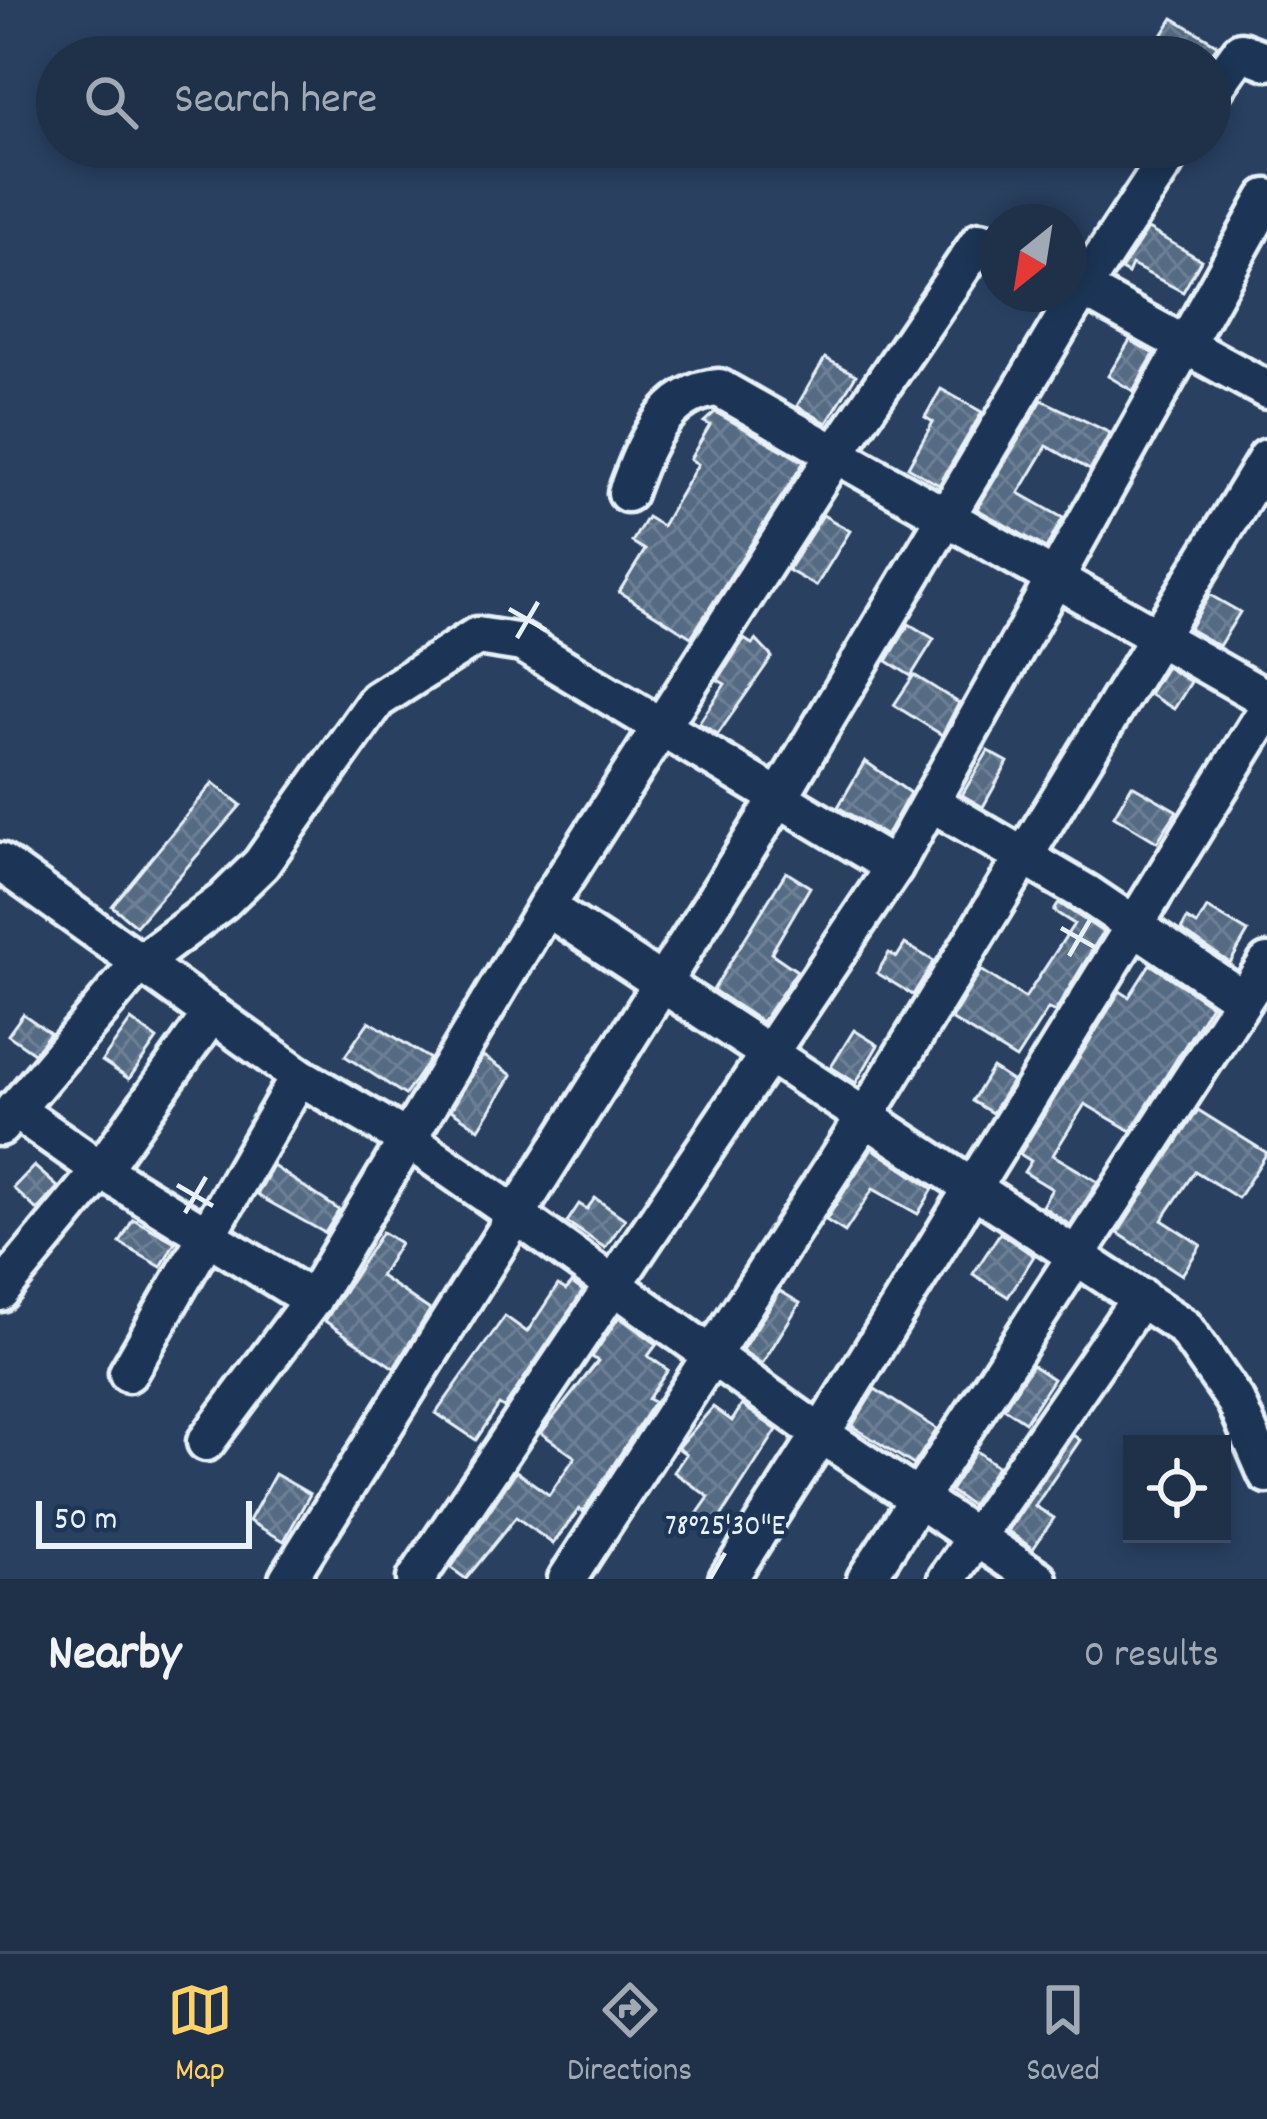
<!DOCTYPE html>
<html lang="en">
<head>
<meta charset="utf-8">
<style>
	body { margin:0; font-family:Dekko,sans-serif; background:#2c3c53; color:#f1f3f6 }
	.controls { position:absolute; right:36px; bottom:36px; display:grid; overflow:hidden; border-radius:0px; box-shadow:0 6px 18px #0003 }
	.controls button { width:108px; height:108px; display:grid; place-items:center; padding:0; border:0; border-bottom:3px solid #3c4b61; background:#1f3049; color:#f1f3f6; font:60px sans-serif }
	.compass { position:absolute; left:979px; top:204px; width:108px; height:108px; border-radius:50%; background:#1f3049; box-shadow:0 6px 18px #0003; rotate:210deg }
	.scale { position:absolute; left:36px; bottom:30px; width:216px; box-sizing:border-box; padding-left:12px; border:6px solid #e8f1f8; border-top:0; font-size:33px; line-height:42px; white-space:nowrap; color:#e8f1f8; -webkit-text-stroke:9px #1d3557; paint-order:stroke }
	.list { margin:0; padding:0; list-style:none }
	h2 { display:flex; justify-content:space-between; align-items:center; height:156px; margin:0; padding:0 48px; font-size:51px }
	h2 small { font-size:39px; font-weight:400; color:#a1a9b4 }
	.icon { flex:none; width:66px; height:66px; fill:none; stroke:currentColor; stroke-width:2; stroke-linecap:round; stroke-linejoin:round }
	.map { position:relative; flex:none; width:1267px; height:1579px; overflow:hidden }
	.search { position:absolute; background:#1f3049; box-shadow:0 6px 18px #0003; left:36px; right:36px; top:36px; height:132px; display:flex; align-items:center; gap:30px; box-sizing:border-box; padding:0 42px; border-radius:66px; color:#a1a9b4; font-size:45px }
	.sheet { height:372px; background:#1f3049 }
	nav { display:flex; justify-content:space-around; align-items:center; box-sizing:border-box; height:168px; border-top:3px solid #3c4b61; background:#1f3049; font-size:33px; color:#a1a9b4 }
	nav a { display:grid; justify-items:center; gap:6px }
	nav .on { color:#ffd166 }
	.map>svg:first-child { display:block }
	.building { fill:url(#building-cross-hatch); stroke:#e8f1f8; stroke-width:3 }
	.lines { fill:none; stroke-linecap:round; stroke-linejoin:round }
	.minor-casing { stroke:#e8f1f8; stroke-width:45 }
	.minor { stroke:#1d3557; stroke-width:36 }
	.ticks { fill:none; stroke:#e8f1f8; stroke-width:4.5 }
	.ticks-label { font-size:30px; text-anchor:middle; fill:#e8f1f8; stroke:#1d3557; stroke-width:9; stroke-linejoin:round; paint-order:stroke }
</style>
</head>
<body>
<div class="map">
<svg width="1267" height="1579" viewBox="0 0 1267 1579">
	<defs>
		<pattern id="building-cross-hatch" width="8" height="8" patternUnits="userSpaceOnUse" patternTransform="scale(3)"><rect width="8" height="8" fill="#556a83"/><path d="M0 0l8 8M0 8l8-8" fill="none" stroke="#6d8095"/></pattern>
	</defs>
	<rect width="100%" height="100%" fill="#294061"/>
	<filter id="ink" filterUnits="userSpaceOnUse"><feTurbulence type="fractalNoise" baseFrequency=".00833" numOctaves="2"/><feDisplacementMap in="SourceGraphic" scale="24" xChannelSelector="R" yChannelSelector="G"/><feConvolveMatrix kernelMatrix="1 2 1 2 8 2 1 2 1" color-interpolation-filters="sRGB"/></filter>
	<g filter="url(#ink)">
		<!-- building -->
		<g class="building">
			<path d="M1173,18L1218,45L1209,57H1167L1175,44L1161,37Z"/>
			<path d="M1148,229L1201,260L1183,292L1132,265L1128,274L1121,270Z"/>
			<path d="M1130,340L1154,354L1133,391L1108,376Z"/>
			<path d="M825,358L856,375L827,423L797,406Z"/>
			<path d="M941,389L982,412L939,485L908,467L933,422L925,417Z"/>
			<path d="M1042,400L1110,433L1090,470L1047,446L1019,493L1063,518L1046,548L977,509Z"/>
			<path d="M715,412L804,462L691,637L619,592L645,550L632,542L647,517L662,526L698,464L690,459L710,425L704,422Z"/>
			<path d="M823,515L850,531L816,586L788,570Z"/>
			<path d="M1210,595L1240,612L1219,646L1189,629Z"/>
			<path d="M909,624L934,639L911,676L887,661Z"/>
			<path d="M744,639L752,644L756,640L772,657L718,734L699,723L725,684L718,680Z"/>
			<path d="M1166,667L1191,682L1174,709L1149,694Z"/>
			<path d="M914,675L959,703L942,735L894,705Z"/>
			<path d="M988,751L1008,762L983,807L962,795Z"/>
			<path d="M865,761L910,793L886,836L838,807Z"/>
			<path d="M213,783L241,805L136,926L112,906Z"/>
			<path d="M1132,785L1177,811L1157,842L1114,816Z"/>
			<path d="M786,872L810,887L771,953L797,971L762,1022L713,990Z"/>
			<path d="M1059,903L1103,932L1055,1012L1048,1009L1016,1059L951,1019L981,970L1025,998L1074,924L1054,911Z"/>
			<path d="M1207,908L1248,932L1230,963L1181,930L1187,919L1197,925Z"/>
			<path d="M905,944L934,961L913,995L877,973L889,953L897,957Z"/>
			<path d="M1150,964L1211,1005L1131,1131L1085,1104L1053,1155L1098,1182L1070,1225L1042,1206L1052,1189L1024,1172L1031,1161L1020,1154L1120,991L1129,997Z"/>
			<path d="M23,1014L50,1033L34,1053L8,1035Z"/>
			<path d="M131,1020L157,1039L129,1079L102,1061Z"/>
			<path d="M369,1021L430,1059L405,1095L345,1056Z"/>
			<path d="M854,1030L878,1045L856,1083L831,1067Z"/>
			<path d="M483,1056L512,1075L479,1129L451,1110Z"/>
			<path d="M992,1068L1012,1081L992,1113L972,1101Z"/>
			<path d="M1198,1110L1267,1153L1238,1198L1195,1171L1162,1220L1201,1245L1182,1275L1118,1233Z"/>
			<path d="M872,1148L933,1189L918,1214L873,1189L845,1232L826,1220Z"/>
			<path d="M34,1166L58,1187L37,1210L13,1188Z"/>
			<path d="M273,1166L339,1210L325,1233L257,1195Z"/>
			<path d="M595,1198L625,1219L605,1248L567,1222L579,1204L587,1209Z"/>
			<path d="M133,1219L175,1242L161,1267L120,1243Z"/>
			<path d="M382,1232L400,1243L380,1276L430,1310L394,1368L325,1321Z"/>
			<path d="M1000,1233L1034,1256L1008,1297L973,1274Z"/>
			<path d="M572,1283L583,1291L504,1408L499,1405L476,1440L436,1413L505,1316L527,1332L558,1285L566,1290Z"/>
			<path d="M780,1291L800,1303L762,1364L742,1350Z"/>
			<path d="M619,1317L657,1344L648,1356L668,1370L648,1399L654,1402L583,1512L579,1509L553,1544L516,1517L466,1579L451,1568L516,1471L549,1495L575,1457L541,1433L598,1361L592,1357Z"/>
			<path d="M1032,1365L1053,1379L1025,1422L1004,1408Z"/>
			<path d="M875,1389L937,1429L914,1465L852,1426Z"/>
			<path d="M742,1405L777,1430L713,1529L695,1517L709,1497L674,1472L686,1454L678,1448L713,1407L732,1421Z"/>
			<path d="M1073,1435L1080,1440L1035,1506L1054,1518L1033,1549L1008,1531Z"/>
			<path d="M976,1451L997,1466L971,1505L950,1491Z"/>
			<path d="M275,1474L310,1494L284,1541L249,1521Z"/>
		</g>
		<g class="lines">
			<!-- minor casing -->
			<g class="minor-casing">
				<g id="minor">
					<path d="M1210,94L1241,51L1267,61"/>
					<path d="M1069,281L1267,390"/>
					<path d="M627,493C643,449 664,391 719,388L1267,699"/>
					<path d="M932,803L1086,893L1241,998"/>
					<path d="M0,862L299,1076L410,1141L516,1215L778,799L1083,287L1175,147"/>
					<path d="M546,907L1184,1327L1236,1402L1267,1474"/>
					<path d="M14,1109L101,1170L312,1300"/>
					<path d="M0,1127L139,964L223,901L261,864L377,700L477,636L522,643L894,867"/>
					<path d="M0,1292L101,1170L212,1013"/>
					<path d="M128,1373L299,1076"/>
					<path d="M206,1442L312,1300L546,907L834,456L980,241L997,245"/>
					<path d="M288,1579L516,1215L821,1434L1267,710"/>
					<path d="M416,1579L894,867L1267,198"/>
					<path d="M567,1579L864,1119L1267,458"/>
					<path d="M728,1579L821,1434L1038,1579"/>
					<path d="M866,1579L1267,963"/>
					<path d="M947,1579L1141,1297"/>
				</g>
			</g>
			<!-- minor -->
			<use href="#minor" class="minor"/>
		</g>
	</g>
	<!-- ticks -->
	<path class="ticks" d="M509,609L546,630M517,638L538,602M1061,928L1098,949M1069,956L1090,920M177,1185L213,1206M185,1213L206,1177M710,1579L725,1553"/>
	<g class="ticks-label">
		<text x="725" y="1534">78°25'30"E</text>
	</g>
</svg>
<div class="controls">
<button><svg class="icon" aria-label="locate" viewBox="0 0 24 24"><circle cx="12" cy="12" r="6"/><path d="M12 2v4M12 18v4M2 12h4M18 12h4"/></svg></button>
</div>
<svg class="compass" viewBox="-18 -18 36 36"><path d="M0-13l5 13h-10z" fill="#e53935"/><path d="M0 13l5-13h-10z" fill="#a1a9b4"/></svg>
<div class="scale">50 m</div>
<div class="search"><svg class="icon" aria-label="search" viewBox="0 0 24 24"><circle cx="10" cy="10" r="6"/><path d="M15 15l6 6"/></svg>Search here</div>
</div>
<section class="sheet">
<h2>Nearby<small>0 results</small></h2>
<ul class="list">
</ul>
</section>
<nav>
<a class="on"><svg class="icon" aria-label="map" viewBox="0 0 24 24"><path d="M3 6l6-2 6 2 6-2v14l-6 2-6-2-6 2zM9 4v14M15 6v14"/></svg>Map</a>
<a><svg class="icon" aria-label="directions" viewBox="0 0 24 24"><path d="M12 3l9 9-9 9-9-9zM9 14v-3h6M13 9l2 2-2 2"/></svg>Directions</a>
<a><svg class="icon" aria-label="saved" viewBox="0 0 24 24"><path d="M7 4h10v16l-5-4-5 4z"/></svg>Saved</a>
</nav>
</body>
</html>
